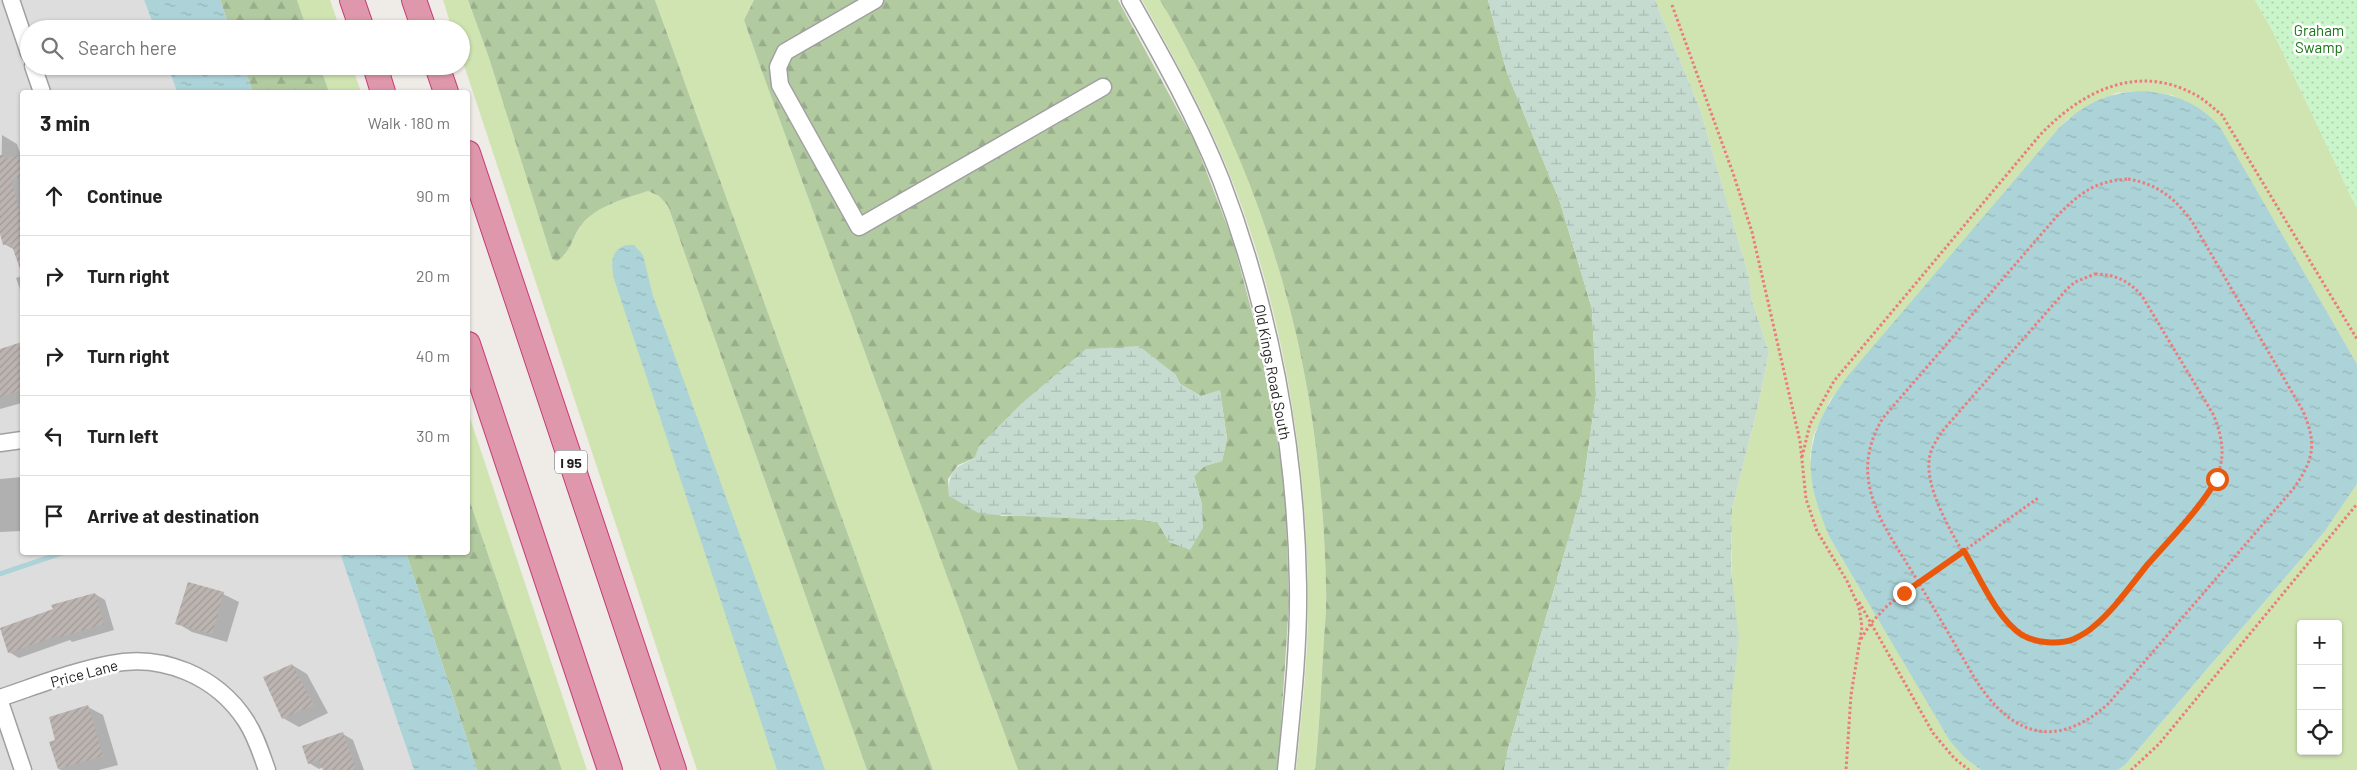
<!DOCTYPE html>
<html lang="en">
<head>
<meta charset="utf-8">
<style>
	body { margin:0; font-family:Barlow,sans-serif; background:#f6f6f6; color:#222 }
	.controls { position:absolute; right:15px; bottom:15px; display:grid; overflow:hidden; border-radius:5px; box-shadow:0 1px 4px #0004 }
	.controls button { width:45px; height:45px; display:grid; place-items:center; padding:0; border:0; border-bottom:1px solid #e0e0e0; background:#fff; color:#222; font:25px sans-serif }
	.stop { position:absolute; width:15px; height:15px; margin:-11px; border:4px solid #ea580c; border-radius:50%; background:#fff }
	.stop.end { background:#ea580c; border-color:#fff; box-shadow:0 1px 5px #0008 }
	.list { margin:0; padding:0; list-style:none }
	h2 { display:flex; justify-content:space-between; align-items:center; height:65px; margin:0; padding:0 20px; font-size:21px }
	h2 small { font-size:16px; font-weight:400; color:#767676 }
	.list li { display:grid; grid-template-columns:32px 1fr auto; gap:15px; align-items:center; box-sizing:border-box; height:80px; padding:0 20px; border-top:1px solid #e0e0e0 }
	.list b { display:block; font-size:19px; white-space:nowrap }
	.list em { font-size:16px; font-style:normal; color:#767676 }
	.icon { flex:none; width:28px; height:28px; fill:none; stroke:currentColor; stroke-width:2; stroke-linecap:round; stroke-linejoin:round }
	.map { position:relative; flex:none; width:2357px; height:770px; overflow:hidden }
	.search { position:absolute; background:#fff; box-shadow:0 1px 4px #0004; left:20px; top:20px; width:450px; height:55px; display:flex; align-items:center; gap:12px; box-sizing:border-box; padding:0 18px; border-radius:28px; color:#767676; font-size:19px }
	.panel { position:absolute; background:#fff; box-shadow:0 1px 4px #0004; left:20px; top:90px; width:450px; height:465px; border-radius:5px }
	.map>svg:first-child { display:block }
	.residential { fill:#ddd }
	.grass { fill:#d0e4b2; fill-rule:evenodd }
	.forest { fill:url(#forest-firs); fill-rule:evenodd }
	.wetland { fill:url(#wetland-marsh) }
	.park { fill:url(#park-dots) }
	.water { fill:url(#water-ripples) }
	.shadow { fill:#0003 }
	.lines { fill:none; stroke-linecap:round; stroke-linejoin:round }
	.stream { stroke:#acd3d8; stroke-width:5 }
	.building { fill:url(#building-hatch) }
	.minor-casing { stroke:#a0a0a0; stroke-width:19 }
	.highway-casing { stroke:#c93879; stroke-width:26 }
	.path { stroke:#ec7b7b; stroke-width:3; stroke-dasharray:2.5 2.5; stroke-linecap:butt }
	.minor { stroke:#fff; stroke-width:16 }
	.highway { stroke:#de97ab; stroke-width:24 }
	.route { stroke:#ea580c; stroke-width:6 }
	.labels { text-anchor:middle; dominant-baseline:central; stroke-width:5; stroke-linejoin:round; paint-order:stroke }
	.shield { fill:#fff; stroke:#626262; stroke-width:1 }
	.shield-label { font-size:14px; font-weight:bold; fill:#1f1f1f }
	.park-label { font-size:15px; fill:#197417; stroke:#fff }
	.street-label { font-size:15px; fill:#1f1f1f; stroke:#fff }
</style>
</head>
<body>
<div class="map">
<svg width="2357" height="770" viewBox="0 0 2357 770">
	<defs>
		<pattern id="forest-firs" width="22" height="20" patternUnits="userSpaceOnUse" patternTransform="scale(1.25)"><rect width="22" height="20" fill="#b1caa0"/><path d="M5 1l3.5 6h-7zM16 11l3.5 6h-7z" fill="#98ad89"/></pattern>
		<pattern id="wetland-marsh" width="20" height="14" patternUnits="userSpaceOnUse" patternTransform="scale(1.25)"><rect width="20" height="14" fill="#c6dbcf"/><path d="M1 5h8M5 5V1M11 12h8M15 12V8" fill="none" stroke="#aabcb1"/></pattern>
		<pattern id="park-dots" width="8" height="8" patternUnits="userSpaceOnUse" patternTransform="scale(1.25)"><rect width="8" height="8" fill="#caf4c9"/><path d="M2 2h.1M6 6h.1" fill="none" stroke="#add1ac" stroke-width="1.8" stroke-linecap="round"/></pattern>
		<pattern id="water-ripples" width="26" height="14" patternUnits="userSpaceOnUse" patternTransform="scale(1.25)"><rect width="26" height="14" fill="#acd3d8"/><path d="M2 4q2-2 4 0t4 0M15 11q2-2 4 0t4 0" fill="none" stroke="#94b5b9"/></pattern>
		<pattern id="building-hatch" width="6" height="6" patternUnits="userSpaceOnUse" patternTransform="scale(1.25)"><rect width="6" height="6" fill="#bcb4b0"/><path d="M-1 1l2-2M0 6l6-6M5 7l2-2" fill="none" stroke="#a19a97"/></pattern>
	</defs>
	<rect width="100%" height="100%" fill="#efece7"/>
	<!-- residential -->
	<path class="residential" d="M0,0H144L155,29H29V66H168L177,92H22V552L340,553L414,770H0Z"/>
	<!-- grass -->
	<g class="grass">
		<path d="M297,0H330L340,29H307Z"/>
		<path d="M443,0H468L489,58L552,259L564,256L582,224L598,208L648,191L659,196L668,206L867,770H697L461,56V29H452Z"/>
		<path d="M655,0H754L744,20L761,69L1018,770H933Z"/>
		<path d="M1142,0H1160C1211,87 1254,183 1282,280C1311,379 1324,486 1326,589C1327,611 1324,632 1323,654C1321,692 1319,731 1315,770H1296C1302,711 1309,652 1308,593C1306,448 1281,300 1226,165C1202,108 1172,54 1142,0Z"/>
		<path d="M1655,0H2255L2272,30L2357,209V364L2220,128L2172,95L2137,91L2116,93L2069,118L2058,129L1830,400L1813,437L1810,457L1830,538L1887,634L1965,758L1981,770H1726L1730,763L1732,509L1757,410L1769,352L1752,301L1749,277L1699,106Z"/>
		<path d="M320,66H352L361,92H329Z"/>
		<path d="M468,412L587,770H562L468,496Z"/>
		<path d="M2357,484V770H2118L2125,765L2325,531ZM2301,624H2338V751H2301Z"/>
	</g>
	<!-- forest -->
	<g class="forest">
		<path d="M220,0H297L307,29H230Z"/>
		<path d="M468,0H655L933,770H867L668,206L659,196L648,191C625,199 600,204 583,223C573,234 571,253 557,261L552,259L489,58Z"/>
		<path d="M754,0H1118L1195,142L1233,241L1258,335L1285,483L1289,603L1278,770H1018L761,69L744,20ZM1175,374L1180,384L1201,396L1220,391L1227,439L1222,461L1204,466L1194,476L1202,505L1169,542L1158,522L1134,519L1109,520L1038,515L1002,516L949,496L948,479L958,465Z"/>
		<path d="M1160,0H1488L1506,70L1560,202L1592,309L1596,395L1582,492L1508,749L1504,770H1315C1319,731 1321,692 1323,654C1324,632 1327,611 1326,589C1324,486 1311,379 1282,280C1254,183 1211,87 1160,0Z"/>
		<path d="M243,66H320L329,92H253Z"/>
		<path d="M468,496L562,770H477L406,553L468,552Z"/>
	</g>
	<!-- wetland -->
	<g class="wetland">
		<path d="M1488,0H1655L1699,106L1749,277L1752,301L1769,352L1757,410L1732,509L1731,569L1739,638L1731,705L1730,763L1726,770H1504L1508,749L1582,492L1596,395L1592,309L1560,202L1506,70Z"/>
		<path d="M1139,346L1175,374L1180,384L1201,396L1220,390L1227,439L1222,461L1205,466L1194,476L1202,505L1203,528L1190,550L1169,542L1157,522L1134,519L1109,520L980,514L949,496C948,473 953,467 974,459L979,446L1022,403L1086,349Z"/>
	</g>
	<!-- park -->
	<path class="park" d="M2255,0H2357V209L2272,30Z"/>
	<!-- water -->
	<g class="water">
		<path d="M144,0H220L230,29H155Z"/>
		<path d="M168,66H243L253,92H177Z"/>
		<path d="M2137,91C2171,92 2197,101 2220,127L2357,364V484L2325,531L2125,765L2118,770H1981L1965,758L1950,741L1830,538C1801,471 1803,436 1847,377L2058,129C2081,106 2103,94 2137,91Z"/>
		<path d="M626,245H634L643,255L653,296L825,770H777L614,279C611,265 610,250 626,245Z"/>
		<path d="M340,553H406L477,770H414Z"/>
	</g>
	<!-- shadow -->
	<g class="shadow">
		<path d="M2,135L17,144L22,159V275L15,250L4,244L0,230Z"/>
		<path d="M22,276V295L16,278Z"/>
		<path d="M22,344V403L0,409V350Z"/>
		<path d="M22,477V531L0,532V479Z"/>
		<path d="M95,594L105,600L114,630L72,642L70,640L19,658L9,652L54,610Z"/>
		<path d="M223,594L239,602L227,642L192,632L177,623Z"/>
		<path d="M292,665L307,674L328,713L299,727L283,718Z"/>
		<path d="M88,707L103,715L118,765L99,770H61L59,769L57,741Z"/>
		<path d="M343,734L353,740L364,770H325L324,767L319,769L309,763Z"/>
	</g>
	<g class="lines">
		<!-- stream -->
		<path class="stream" d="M0,574L65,552"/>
	</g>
	<!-- building -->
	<g class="building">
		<path d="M0,155H3L5,159L18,155L22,169V176L11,180L22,218V269H20L11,243L3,245L0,234Z"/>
		<path d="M22,342V390L0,397V349Z"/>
		<path d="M188,582L224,592L212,634L175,624Z"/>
		<path d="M95,593L104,624L61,637L60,635L8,653L0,628L53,609L51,605Z"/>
		<path d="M292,664L314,705L282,719L263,677Z"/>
		<path d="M88,705L103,756L58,769L49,742L55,740L49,717Z"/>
		<path d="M343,732L356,770H323L319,760L308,764L302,746Z"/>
	</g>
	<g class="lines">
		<!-- minor casing -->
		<g class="minor-casing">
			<g id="minor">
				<path d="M11,0L29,53"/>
				<path d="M875,0L785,52L778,67L780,85L859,227L1103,87"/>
				<path d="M1130,0C1163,58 1196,117 1221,180C1270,308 1296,447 1298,585C1299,647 1292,709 1286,770"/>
				<path d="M33,66L42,92"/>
				<path d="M0,443L22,440"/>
				<path d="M0,698C36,686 73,671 110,664C162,653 217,676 246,721C256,736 261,753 267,770"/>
				<path d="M0,702L23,770"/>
			</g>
		</g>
		<!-- highway casing -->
		<g class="highway-casing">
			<g id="highway">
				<path d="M352,0L362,29"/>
				<path d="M414,0L424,29"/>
				<path d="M375,66L383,92"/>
				<path d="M437,66L446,92"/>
				<path d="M468,153L674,770"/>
				<path d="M468,344L610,770"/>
			</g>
		</g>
		<!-- path -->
		<g class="path">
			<path d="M1672,5L1733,173L1752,232L1800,441L1806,499L1817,531L1847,581L1859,607L1862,627L1851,695L1846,770"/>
			<path d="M2128,179C2158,184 2176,199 2193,223L2303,411C2317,444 2314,459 2294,488L2108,704C2054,752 2009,734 1974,677C1956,646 1938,615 1920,585C1888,530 1844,482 1883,418L2057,216C2080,193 2095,181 2128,179Z"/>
			<path d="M2095,274C2115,274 2129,281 2142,296L2213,414C2225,442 2226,464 2210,490L2102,619C2067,653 2027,649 1999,610C1978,575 1926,503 1929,463C1929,450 1937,439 1944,429L2067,289L2075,282Z"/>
			<path d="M1802,457L1810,424L1834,381L2040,135C2081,92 2136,63 2194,94C2204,99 2213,108 2222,115L2357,339"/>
			<path d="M1859,602L1933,733L1954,758L1969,770"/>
			<path d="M1861,639L1871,623L1888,605L2038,498"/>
			<path d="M2131,770L2159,744L2357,504"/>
		</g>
		<!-- minor -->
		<use href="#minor" class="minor"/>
		<!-- highway -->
		<use href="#highway" class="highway"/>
	</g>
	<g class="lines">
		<!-- route -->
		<path class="route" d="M1904,593L1964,551C1979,576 1997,619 2022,635C2036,643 2059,645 2074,639C2080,636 2088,632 2093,627C2114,610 2131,585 2148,564C2172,537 2199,510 2217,479"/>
	</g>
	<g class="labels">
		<!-- shield labels -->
		<rect class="shield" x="555" y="450.5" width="32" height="23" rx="4"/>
		<g class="shield-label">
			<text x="571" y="462">I 95</text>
		</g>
		<!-- park labels -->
		<g class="park-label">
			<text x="2319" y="30">Graham<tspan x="2319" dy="17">Swamp</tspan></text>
		</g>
		<!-- street labels -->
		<g class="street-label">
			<text transform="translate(1273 372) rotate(79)">Old Kings Road South</text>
			<text transform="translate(84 673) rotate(-15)">Price Lane</text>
		</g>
	</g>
</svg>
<div class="controls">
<button>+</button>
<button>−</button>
<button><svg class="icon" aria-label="locate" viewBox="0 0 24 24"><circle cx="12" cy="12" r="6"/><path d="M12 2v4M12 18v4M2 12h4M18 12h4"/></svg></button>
</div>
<div class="stop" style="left:2217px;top:479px"></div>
<div class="stop end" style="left:1904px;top:593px"></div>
<div class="search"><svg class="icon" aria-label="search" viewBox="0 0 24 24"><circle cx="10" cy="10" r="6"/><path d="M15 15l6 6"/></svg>Search here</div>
<section class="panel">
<h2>3 min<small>Walk · 180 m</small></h2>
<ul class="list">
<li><svg class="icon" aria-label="ahead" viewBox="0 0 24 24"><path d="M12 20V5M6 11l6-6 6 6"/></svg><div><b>Continue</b></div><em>90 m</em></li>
<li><svg class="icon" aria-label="right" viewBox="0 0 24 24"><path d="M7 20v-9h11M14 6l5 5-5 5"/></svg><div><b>Turn right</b></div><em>20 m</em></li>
<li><svg class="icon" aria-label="right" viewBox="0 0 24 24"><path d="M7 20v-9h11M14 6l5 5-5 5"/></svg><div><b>Turn right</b></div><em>40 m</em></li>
<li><svg class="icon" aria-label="left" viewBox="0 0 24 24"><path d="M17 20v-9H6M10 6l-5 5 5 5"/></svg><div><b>Turn left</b></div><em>30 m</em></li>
<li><svg class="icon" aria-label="arrive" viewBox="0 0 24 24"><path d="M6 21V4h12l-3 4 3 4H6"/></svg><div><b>Arrive at destination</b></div></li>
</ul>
</section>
</div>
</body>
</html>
